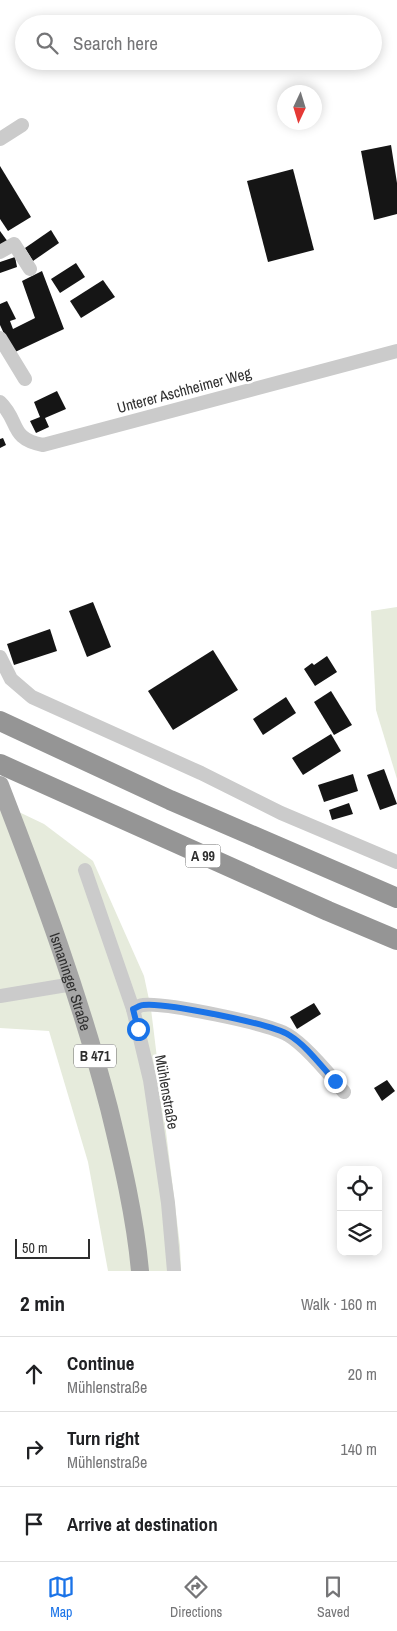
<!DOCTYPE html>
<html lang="en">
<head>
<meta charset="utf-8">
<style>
	body { margin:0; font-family:"Archivo Narrow",sans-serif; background:#f2f2f2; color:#202124 }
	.controls { position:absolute; right:15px; bottom:15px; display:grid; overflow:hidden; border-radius:10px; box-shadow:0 2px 12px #0003 }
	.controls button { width:45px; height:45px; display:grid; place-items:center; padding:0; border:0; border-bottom:1px solid #e0e0e0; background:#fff; color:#202124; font:25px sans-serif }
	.compass { position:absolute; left:277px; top:85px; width:45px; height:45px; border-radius:50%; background:#fff; box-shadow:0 2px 12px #0003; rotate:184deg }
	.scale { position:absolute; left:15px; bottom:12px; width:75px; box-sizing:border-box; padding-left:5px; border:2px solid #2e2e2e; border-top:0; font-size:14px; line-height:18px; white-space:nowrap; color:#2e2e2e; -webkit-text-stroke:4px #fff; paint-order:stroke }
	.stop { position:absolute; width:15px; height:15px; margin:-11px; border:4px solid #1a73e8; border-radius:50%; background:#fff }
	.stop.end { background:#1a73e8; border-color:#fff; box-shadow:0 1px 5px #0008 }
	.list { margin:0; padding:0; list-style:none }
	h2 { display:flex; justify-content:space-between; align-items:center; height:65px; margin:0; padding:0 20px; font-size:21px }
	h2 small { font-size:16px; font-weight:400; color:#757577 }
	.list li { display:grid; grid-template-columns:32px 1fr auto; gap:15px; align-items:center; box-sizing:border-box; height:75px; padding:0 20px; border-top:1px solid #e0e0e0 }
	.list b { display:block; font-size:19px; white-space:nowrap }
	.list p { margin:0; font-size:16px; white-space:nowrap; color:#757577 }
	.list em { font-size:16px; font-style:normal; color:#757577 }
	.icon { flex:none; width:28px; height:28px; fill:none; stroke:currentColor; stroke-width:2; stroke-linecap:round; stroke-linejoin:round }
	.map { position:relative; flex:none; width:397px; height:1271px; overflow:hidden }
	.search { position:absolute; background:#fff; box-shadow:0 2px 12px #0003; left:15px; right:15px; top:15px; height:55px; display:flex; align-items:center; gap:12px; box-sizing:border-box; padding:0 18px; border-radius:28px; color:#757577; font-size:19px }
	.sheet { height:290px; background:#fff }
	nav { display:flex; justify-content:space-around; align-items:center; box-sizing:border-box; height:70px; border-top:1px solid #e0e0e0; background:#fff; font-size:14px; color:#757577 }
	nav a { display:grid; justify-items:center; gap:2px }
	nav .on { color:#1a73e8 }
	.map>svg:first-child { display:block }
	.green { fill:#e6ebdc }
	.building { fill:#151515 }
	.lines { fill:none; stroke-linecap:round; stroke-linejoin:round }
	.minor { stroke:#cbcbcb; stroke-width:14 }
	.major { stroke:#a6a6a6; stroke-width:18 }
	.highway { stroke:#959595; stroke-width:20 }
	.route { stroke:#1a73e8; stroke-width:6 }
	.labels { text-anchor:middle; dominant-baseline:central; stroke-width:5; stroke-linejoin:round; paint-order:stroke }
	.shield { fill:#fff; stroke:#6d6d6d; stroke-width:1 }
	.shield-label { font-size:14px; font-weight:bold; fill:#2e2e2e }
	.street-label { font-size:15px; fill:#2e2e2e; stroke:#fff }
</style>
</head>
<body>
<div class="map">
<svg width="397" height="1271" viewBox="0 0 397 1271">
	<rect width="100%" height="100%" fill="#fff"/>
	<!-- green -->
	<g class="green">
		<path d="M397,607V779L376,710L371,611Z"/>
		<path d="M0,803L44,824L93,861L144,976L151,1009L180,1246L181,1271H108L88,1162L49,1031L0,1028Z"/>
	</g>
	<!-- building -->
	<g class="building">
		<path d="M391,145L397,183V214L374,220L361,151Z"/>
		<path d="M0,166L31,217L8,231L0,219Z"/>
		<path d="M293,169L314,250L268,262L247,181Z"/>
		<path d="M51,230L59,243L33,261L25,248Z"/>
		<path d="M0,231L8,242L0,247Z"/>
		<path d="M15,257L17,267L0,273V262Z"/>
		<path d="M76,263L85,277L60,293L51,279Z"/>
		<path d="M42,271L64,329L13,353L0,325V304L7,301L16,319L10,321L13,329L35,318L22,281Z"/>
		<path d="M103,280L115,297L81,318L70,301Z"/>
		<path d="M57,391L66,409L45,418L49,427L36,433L30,421L40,417L34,402Z"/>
		<path d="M3,438L6,445L0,448V439Z"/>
		<path d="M93,602L111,647L87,657L69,611Z"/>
		<path d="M50,629L57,651L14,665L7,644Z"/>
		<path d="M213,650L238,690L173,730L148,691Z"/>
		<path d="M327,656L337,672L315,686L304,669L312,663L314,665Z"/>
		<path d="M331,691L352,725L334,735L314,702Z"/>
		<path d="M286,697L296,713L263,735L253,719Z"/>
		<path d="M331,734L341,751L303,775L292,758Z"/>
		<path d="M384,769L397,804L380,810L367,775Z"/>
		<path d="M353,774L358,791L324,802L318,785Z"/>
		<path d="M349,803L353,814L332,820L329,810Z"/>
		<path d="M314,1003L321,1014L297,1029L290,1017Z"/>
		<path d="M387,1080L395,1091L382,1101L374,1088Z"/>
	</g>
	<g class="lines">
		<!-- minor -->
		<g class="minor">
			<path d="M0,139L22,125"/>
			<path d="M0,252L14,244L30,269"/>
			<path d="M0,338L25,379"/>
			<path d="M0,402C20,421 9,439 43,445L397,351"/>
			<path d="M0,657L11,679L32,697L201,773L281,813L397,862"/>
			<path d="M85,870L133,1009"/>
			<path d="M0,996L73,984"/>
			<path d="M174,1271L168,1203L150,1080L133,1009C136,1008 140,1005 143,1005C163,1002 271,1024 288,1035C305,1045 331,1076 344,1092"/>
		</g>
		<!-- major -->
		<path class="major" id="s1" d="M0,785C41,891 80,997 109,1108C122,1161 135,1216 140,1271"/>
		<!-- highway -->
		<g class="highway">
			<path d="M0,721L170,800L397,898"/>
			<path d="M0,764L328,911L397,940"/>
		</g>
	</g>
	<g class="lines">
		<!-- route -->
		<path class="route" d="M138,1029L133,1009C136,1008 140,1005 143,1005C164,1002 272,1024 289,1035C307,1046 321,1066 335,1081"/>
	</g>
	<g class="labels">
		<!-- shield labels -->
		<g class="shield">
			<rect x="185.5" y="844.5" width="35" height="23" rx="4"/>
			<rect x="74" y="1044.5" width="42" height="23" rx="4"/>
		</g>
		<g class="shield-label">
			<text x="203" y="856">A 99</text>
			<text x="95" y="1056">B 471</text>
		</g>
		<!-- street labels -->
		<g class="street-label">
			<text transform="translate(184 390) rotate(-15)">Unterer Aschheimer Weg</text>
			<text stroke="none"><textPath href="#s1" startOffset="209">Ismaninger Straße</textPath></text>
			<text transform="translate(167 1092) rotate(80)">Mühlenstraße</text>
		</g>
	</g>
</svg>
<div class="controls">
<button><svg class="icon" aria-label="locate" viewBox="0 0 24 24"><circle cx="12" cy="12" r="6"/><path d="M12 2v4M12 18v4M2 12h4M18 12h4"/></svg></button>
<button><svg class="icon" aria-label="layers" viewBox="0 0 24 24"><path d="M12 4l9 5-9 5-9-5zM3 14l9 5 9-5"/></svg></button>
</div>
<svg class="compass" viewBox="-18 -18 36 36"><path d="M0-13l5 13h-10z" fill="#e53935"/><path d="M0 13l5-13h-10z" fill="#757577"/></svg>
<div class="scale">50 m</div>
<div class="stop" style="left:138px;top:1029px"></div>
<div class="stop end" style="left:335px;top:1081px"></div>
<div class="search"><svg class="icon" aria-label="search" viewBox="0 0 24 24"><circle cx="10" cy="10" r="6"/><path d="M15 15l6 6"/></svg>Search here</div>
</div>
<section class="sheet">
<h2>2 min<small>Walk · 160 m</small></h2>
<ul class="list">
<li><svg class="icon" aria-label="ahead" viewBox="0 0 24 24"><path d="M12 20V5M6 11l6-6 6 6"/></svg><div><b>Continue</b><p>Mühlenstraße</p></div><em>20 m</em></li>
<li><svg class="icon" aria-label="right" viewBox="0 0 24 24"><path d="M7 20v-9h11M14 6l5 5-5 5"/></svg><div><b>Turn right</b><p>Mühlenstraße</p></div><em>140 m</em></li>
<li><svg class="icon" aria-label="arrive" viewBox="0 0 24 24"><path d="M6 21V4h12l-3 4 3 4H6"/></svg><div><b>Arrive at destination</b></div></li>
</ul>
</section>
<nav>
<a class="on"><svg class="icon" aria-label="map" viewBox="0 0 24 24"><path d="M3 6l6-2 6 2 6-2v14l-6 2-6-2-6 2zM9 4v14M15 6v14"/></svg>Map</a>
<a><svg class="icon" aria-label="directions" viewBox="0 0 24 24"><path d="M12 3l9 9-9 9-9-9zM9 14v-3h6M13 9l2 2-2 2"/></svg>Directions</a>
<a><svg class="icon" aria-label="saved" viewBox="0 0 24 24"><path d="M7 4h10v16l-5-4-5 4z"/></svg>Saved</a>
</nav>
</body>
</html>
